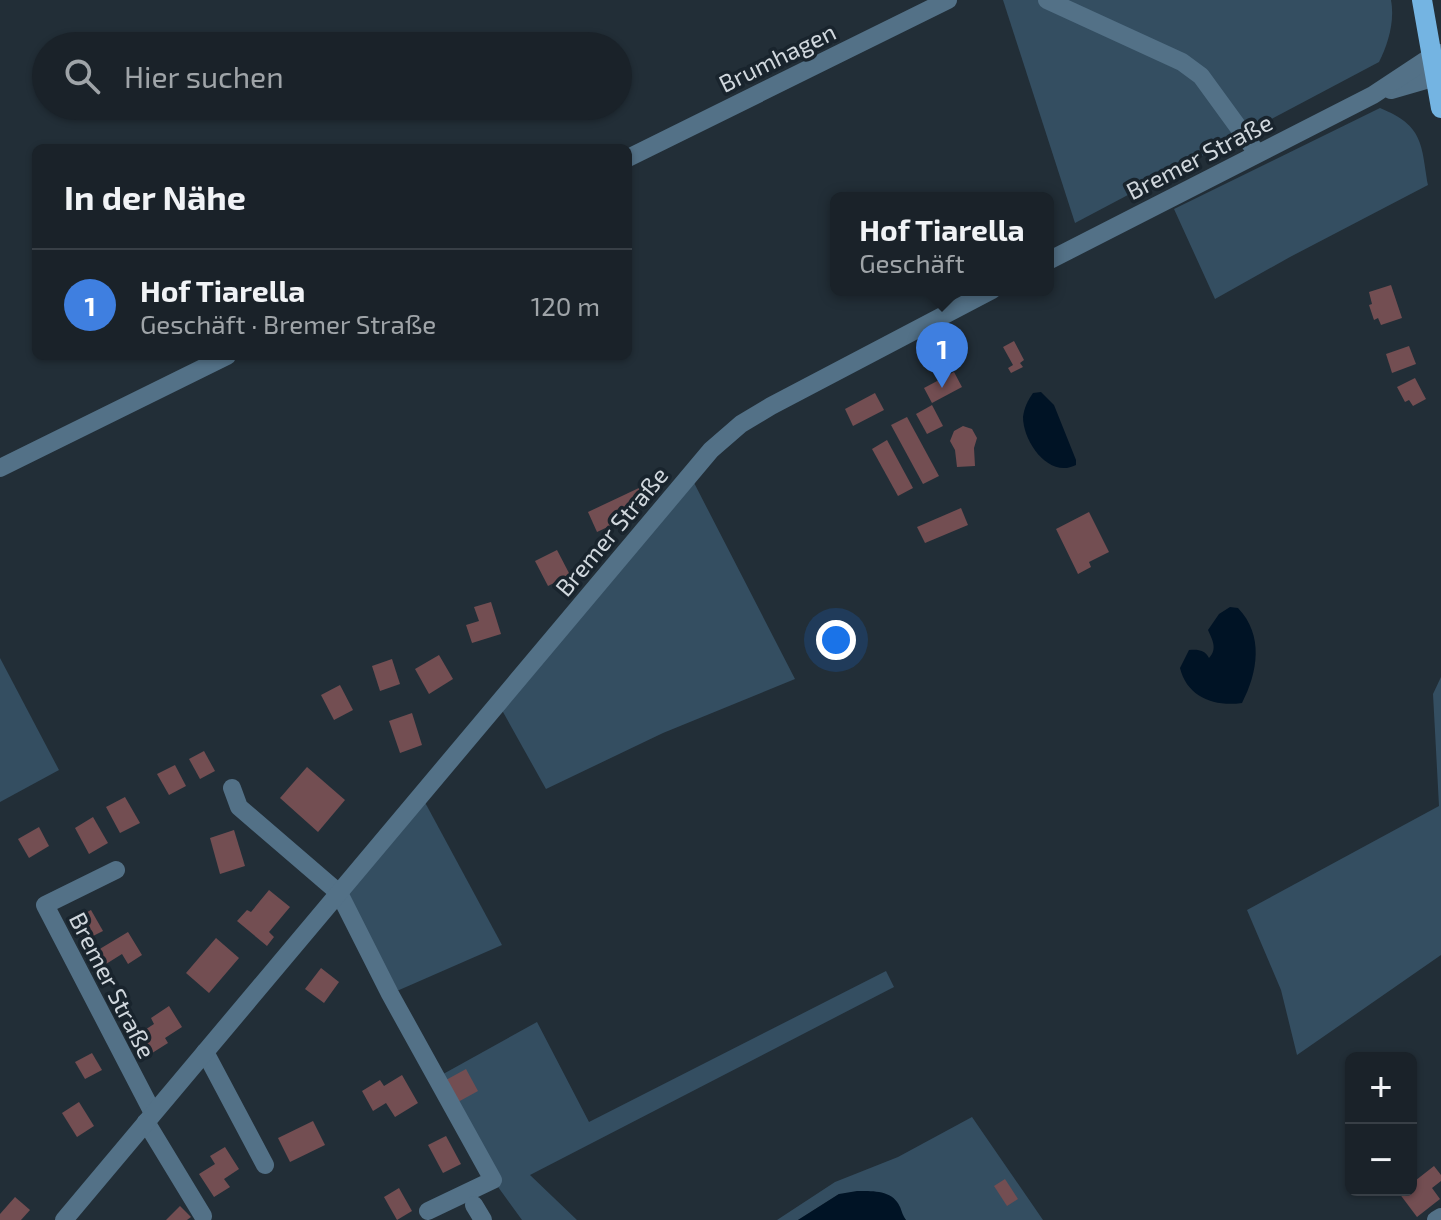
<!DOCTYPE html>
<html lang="de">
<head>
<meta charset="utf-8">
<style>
	body { margin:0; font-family:"Exo 2",sans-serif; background:#232a31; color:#f1f3f6 }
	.controls { position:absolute; right:24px; bottom:24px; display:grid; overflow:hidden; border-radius:12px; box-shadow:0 2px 6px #0004 }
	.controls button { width:72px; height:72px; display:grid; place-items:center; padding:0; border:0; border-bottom:2px solid #383f46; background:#1a2229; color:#f1f3f6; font:40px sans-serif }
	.you { position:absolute; left:836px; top:640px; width:28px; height:28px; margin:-20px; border:6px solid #fff; border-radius:50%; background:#1a73e8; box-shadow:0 0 0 12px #1a73e833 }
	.badge { display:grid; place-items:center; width:52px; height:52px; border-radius:50%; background:#f49aa3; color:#fff; font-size:26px; font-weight:700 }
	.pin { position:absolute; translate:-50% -66px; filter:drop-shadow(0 2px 4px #0008) }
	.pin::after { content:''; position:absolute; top:42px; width:28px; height:24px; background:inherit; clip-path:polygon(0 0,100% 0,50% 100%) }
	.popup { position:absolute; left:830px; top:192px; width:224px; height:104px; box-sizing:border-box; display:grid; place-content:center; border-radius:12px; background:#1a2229; filter:drop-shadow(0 2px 6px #0005); font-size:26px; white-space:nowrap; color:#9fa4a8 }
	.popup b { font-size:30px; color:#f1f3f6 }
	.popup::after { content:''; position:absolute; left:50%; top:100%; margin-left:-16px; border:16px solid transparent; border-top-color:#1a2229 }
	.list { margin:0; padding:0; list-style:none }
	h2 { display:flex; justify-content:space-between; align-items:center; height:104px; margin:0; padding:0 32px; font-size:34px }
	h2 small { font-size:26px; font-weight:400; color:#9fa4a8 }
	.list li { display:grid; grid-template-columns:52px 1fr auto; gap:24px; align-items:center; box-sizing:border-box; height:112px; padding:0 32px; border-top:2px solid #383f46 }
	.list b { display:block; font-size:30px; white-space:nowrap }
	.list p { margin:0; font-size:26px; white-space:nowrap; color:#9fa4a8 }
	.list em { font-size:26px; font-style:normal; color:#9fa4a8 }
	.icon { flex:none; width:44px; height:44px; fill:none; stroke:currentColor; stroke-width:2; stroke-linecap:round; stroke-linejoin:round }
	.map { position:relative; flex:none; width:1441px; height:1220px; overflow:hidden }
	.search { position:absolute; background:#1a2229; box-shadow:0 2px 6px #0004; left:32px; top:32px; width:600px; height:88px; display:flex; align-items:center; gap:20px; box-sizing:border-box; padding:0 28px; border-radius:44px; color:#9fa4a8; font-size:30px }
	.panel { position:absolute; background:#1a2229; box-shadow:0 2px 6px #0004; left:32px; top:144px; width:600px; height:216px; border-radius:12px }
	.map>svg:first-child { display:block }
	.green { fill:#344e61 }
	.water { fill:#001325 }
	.building { fill:#734e52 }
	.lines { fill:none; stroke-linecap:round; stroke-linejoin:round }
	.minor { stroke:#537187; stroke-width:18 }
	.major { stroke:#74b4e2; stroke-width:20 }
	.labels { text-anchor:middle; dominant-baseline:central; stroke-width:7; stroke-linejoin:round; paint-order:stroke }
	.street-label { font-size:24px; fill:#d0d7dd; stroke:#19242d }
</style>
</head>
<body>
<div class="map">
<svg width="1441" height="1220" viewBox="0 0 1441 1220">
	<rect width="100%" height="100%" fill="#222e37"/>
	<!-- green -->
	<g class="green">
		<path d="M1003,0H1391C1395,21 1388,44 1379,62L1075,223Z"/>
		<path d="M1380,108C1424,126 1421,144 1428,185L1290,257L1215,299L1174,209Z"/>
		<path d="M690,475L795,679L663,733L546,789L498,703Z"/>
		<path d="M0,658L59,770L0,802Z"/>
		<path d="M1441,677V955L1297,1055L1281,990L1247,910L1439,806L1433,694Z"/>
		<path d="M421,795L502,945L390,994L339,893Z"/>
		<path d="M886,971L894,987L530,1175L577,1220H522L493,1180L436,1078L537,1022L589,1122Z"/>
		<path d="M972,1117L1043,1220H906L902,1216L900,1207L839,1194L798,1220H777L835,1182L898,1157Z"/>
	</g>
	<!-- water -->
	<g class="water">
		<path d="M1041,392L1054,405L1076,460V465C1049,479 1023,442 1023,417C1024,408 1028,400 1033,393Z"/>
		<path d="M1230,607L1238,608C1264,635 1258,672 1242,703C1214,707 1187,697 1180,668L1189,650C1198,649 1205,650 1209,658C1218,649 1212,639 1208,630L1219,614Z"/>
		<path d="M857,1191C873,1191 893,1190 900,1207C902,1212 903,1216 906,1220H798L839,1194Z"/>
	</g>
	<!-- building -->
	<g class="building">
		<path d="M1391,285L1402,318L1381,325L1378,318L1374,320L1369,305L1372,304L1369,292Z"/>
		<path d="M1014,341L1024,360L1020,363L1023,367L1011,373L1008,368L1013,365L1003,347Z"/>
		<path d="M1409,346L1416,364L1392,373L1386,354Z"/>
		<path d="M954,372L962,387L932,403L924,388Z"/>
		<path d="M1415,378L1426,399L1413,406L1409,400L1405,402L1397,387Z"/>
		<path d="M875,393L884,410L853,426L845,409Z"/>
		<path d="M932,405L943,426L927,434L916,414Z"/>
		<path d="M907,417L939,476L923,484L891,425Z"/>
		<path d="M963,426L972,429L977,438L974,448L975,466L957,467L955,450L950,441L954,431Z"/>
		<path d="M887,440L913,488L898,496L872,449Z"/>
		<path d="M641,487L647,500L635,514L597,532L588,512Z"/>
		<path d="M961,508L968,525L925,543L917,527Z"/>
		<path d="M1089,512L1109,552L1089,562L1091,567L1078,574L1056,529Z"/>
		<path d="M557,550L570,575L548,586L535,561Z"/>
		<path d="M491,602L501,634L472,643L466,625L479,621L474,607Z"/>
		<path d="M439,655L453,679L429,694L415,669Z"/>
		<path d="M392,659L400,684L380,691L372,666Z"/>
		<path d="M340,685L353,710L334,720L321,695Z"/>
		<path d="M412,713L422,745L400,753L389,721Z"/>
		<path d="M204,751L215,771L200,779L189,759Z"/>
		<path d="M175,765L186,786L169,795L157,774Z"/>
		<path d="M307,767L345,800L318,832L280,798Z"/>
		<path d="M125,797L140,823L120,833L106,807Z"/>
		<path d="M93,817L108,843L89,854L75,828Z"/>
		<path d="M39,827L49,846L29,858L18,839Z"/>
		<path d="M234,830L245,866L220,874L210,838Z"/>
		<path d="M269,890L290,907L269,932L274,937L267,946L237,921L247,910L251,912Z"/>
		<path d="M91,910L103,931L83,941L72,920Z"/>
		<path d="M128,932L142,955L128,964L122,954L106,964L98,950Z"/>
		<path d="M216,938L239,958L209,993L186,973Z"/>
		<path d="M321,968L339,982L324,1003L305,989Z"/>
		<path d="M169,1006L182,1027L165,1038L168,1043L149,1055L137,1035L154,1024L151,1018Z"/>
		<path d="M92,1053L102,1070L85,1079L75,1062Z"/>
		<path d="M466,1069L478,1091L458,1102L446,1080Z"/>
		<path d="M402,1075L418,1103L395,1117L386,1103L373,1111L362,1091L380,1080L384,1086Z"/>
		<path d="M79,1102L94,1126L77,1137L62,1113Z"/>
		<path d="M313,1121L325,1145L290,1162L278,1138Z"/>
		<path d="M446,1136L461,1164L443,1173L428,1145Z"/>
		<path d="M225,1147L239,1169L224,1179L230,1187L214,1197L199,1174L215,1164L210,1156Z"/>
		<path d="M1434,1166L1441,1175V1181L1432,1188L1440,1199L1417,1217L1399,1193L1403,1190H1411V1184Z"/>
		<path d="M1005,1179L1018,1199L1007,1206L994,1186Z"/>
		<path d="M399,1188L412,1211L397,1220L384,1197Z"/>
		<path d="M15,1197L30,1210L21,1220H0V1214Z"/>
		<path d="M180,1206L191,1217L187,1220H166Z"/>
	</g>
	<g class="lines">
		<!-- minor -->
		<g class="minor">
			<path d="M1047,0L1182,62L1201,76L1257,153"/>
			<path d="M1391,90L1436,77"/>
			<path d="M628,158L948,0"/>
			<path d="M1048,261L1373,95L1432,56L1441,53"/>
			<path d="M0,468L227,356"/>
			<path d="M232,788L239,807L339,893L390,994L493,1180L428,1211"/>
			<path d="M116,870L45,905L153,1113"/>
			<path d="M205,1052L265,1165"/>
			<path d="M146,1122L203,1216"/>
			<path d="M474,1205L483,1220"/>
			<path d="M64,1220L711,450L741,424L771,406L992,290"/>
			<path d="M1436,1220L1441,1217"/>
		</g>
		<!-- major -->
		<path class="major" d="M1422,0L1441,108"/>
	</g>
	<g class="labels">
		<!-- street labels -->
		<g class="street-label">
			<text transform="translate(777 57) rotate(-26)">Brumhagen</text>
			<text transform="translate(1199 156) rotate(-27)">Bremer Straße</text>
			<text transform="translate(611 531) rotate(-50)">Bremer Straße</text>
			<text transform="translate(113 985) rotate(63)">Bremer Straße</text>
		</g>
	</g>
</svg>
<div class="controls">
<button>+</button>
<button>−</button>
</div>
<div class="you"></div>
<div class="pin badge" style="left:942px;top:388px;background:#3f7fe0">1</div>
<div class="popup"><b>Hof Tiarella</b>Geschäft</div>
<div class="search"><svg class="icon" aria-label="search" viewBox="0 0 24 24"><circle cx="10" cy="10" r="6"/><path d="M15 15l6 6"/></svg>Hier suchen</div>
<section class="panel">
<h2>In der Nähe<small></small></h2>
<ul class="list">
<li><span class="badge" style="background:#3f7fe0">1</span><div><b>Hof Tiarella</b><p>Geschäft · Bremer Straße</p></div><em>120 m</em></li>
</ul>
</section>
</div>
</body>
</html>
